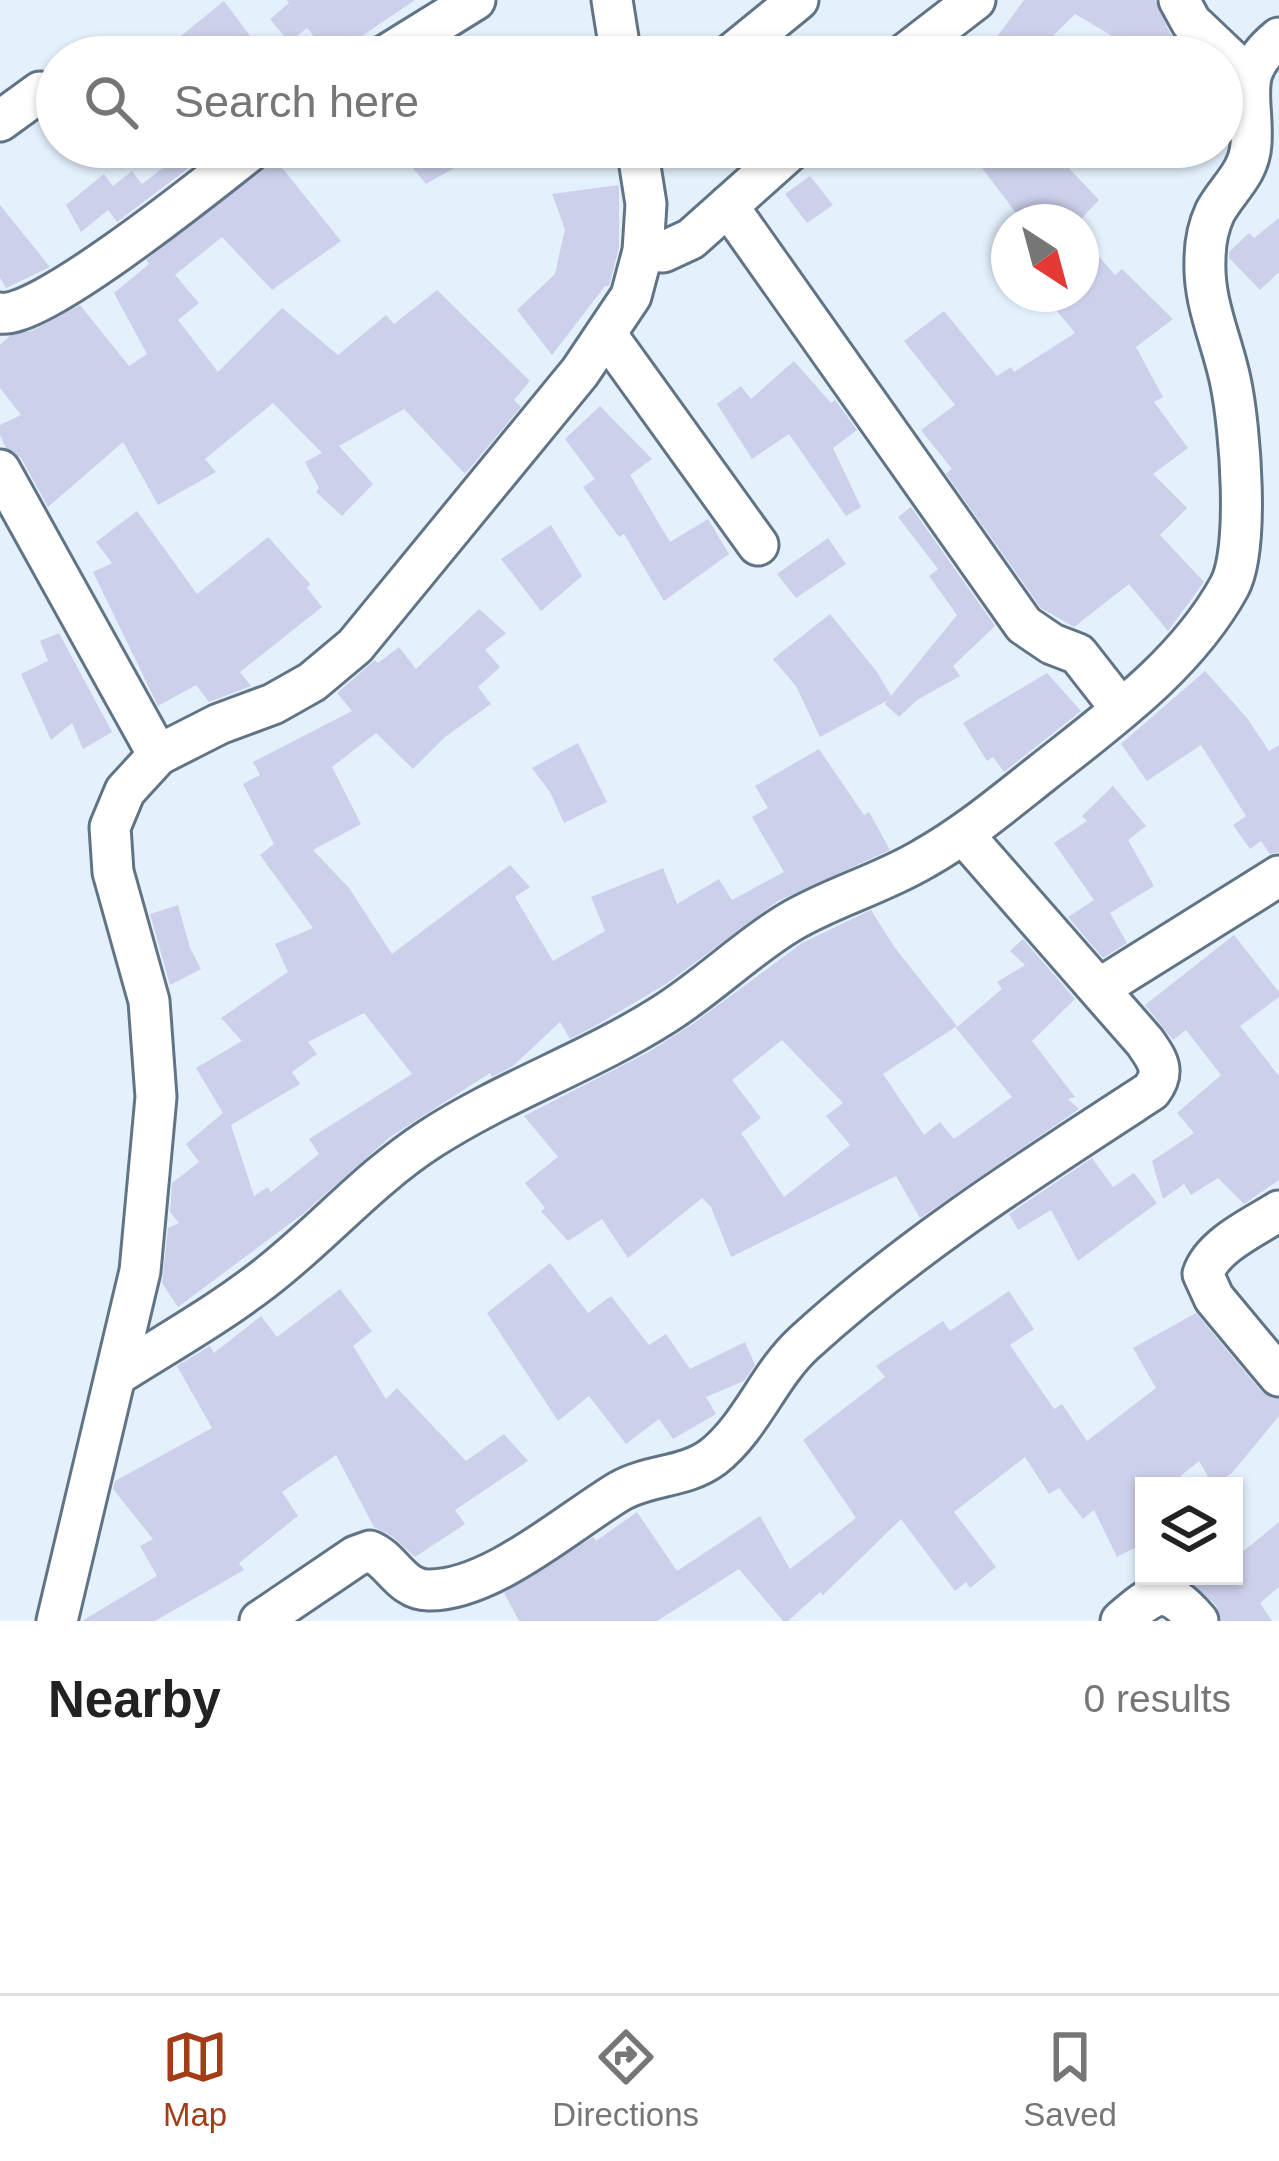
<!DOCTYPE html>
<html lang="en">
<head>
<meta charset="utf-8">
<style>
	body { margin:0; font-family:Arial,sans-serif; background:#f6f6f6; color:#222 }
	.controls { position:absolute; right:36px; bottom:36px; display:grid; overflow:hidden; border-radius:0px; box-shadow:0 3px 9px #0004 }
	.controls button { width:108px; height:108px; display:grid; place-items:center; padding:0; border:0; border-bottom:3px solid #e0e0e0; background:#fff; color:#222; font:60px sans-serif }
	.compass { position:absolute; left:991px; top:204px; width:108px; height:108px; border-radius:50%; background:#fff; box-shadow:0 3px 9px #0004; rotate:144deg }
	.list { margin:0; padding:0; list-style:none }
	h2 { display:flex; justify-content:space-between; align-items:center; height:156px; margin:0; padding:0 48px; font-size:51px }
	h2 small { font-size:39px; font-weight:400; color:#767676 }
	.icon { flex:none; width:66px; height:66px; fill:none; stroke:currentColor; stroke-width:2; stroke-linecap:round; stroke-linejoin:round }
	.map { position:relative; flex:none; width:1279px; height:1621px; overflow:hidden }
	.search { position:absolute; background:#fff; box-shadow:0 3px 9px #0004; left:36px; right:36px; top:36px; height:132px; display:flex; align-items:center; gap:30px; box-sizing:border-box; padding:0 42px; border-radius:66px; color:#767676; font-size:45px }
	.sheet { height:372px; background:#fff }
	nav { display:flex; justify-content:space-around; align-items:center; box-sizing:border-box; height:168px; border-top:3px solid #e0e0e0; background:#fff; font-size:33px; color:#767676 }
	nav a { display:grid; justify-items:center; gap:6px }
	nav .on { color:#a33d17 }
	.map>svg:first-child { display:block }
	.building { fill:#ccd0ea; fill-rule:evenodd }
	.lines { fill:none; stroke-linecap:round; stroke-linejoin:round }
	.minor-casing { stroke:#617486; stroke-width:45 }
	.minor { stroke:#fff; stroke-width:39 }
</style>
</head>
<body>
<div class="map">
<svg width="1279" height="1621" viewBox="0 0 1279 1621">
	<rect width="100%" height="100%" fill="#e4f1fd"/>
	<!-- building -->
	<g class="building">
		<path d="M287,0H415L331,57L307,28L289,42L270,19L289,3Z"/>
		<path d="M1024,0H1155L1170,33L1184,48L1174,57H1148L1075,14L1032,57H982Z"/>
		<path d="M224,1L251,37L225,57H155Z"/>
		<path d="M190,147L212,150L117,222L108,210L81,232L66,205L104,174L113,186L132,171L142,184Z"/>
		<path d="M396,147H491L426,184Z"/>
		<path d="M966,147H1049L1099,200L1078,222H1023Z"/>
		<path d="M275,159L341,241L272,290L222,237L175,275L199,303L178,320L218,372L282,308L338,355L386,315L394,324L437,290L530,381L514,400L521,407L465,474L404,409L339,446L373,484L342,516L316,492L319,488L305,462L322,453L273,403L205,459L216,472L158,505L123,442L48,507L21,458L6,448L0,435V425L21,415L0,388V345L11,335L31,331L80,305L129,366L147,354L114,293L149,264L146,260Z"/>
		<path d="M810,176L833,205L807,223L785,194Z"/>
		<path d="M619,185V247L609,286H605L552,355L517,310L555,274L565,229L552,194Z"/>
		<path d="M0,205L50,267L6,288L0,278Z"/>
		<path d="M1279,218V272L1260,290L1229,258V252L1249,233L1254,238Z"/>
		<path d="M1081,236L1115,275L1122,269L1173,319L1136,347L1163,397L1154,402L1188,448L1153,474L1187,508L1160,535L1204,582L1168,631L1129,584L1074,627L1041,608L946,474L952,469L921,430L955,405L904,341L944,311L997,376L1011,367L1014,372L1075,333L1051,304L1062,294H1081Z"/>
		<path d="M794,361L831,403L835,400L857,430L833,448L861,507L846,516L789,434L752,459L717,404L741,386L751,399Z"/>
		<path d="M600,406L652,459L630,475L670,542L708,519L729,554L664,601L624,534L619,537L583,487L595,479L565,439Z"/>
		<path d="M911,507L995,626L953,666L960,676L917,700L899,717L885,704L888,700L820,737L796,686L773,659L830,614L877,672L891,696L957,615L929,576L938,569L898,517Z"/>
		<path d="M137,511L197,594L268,537L310,584L307,588L322,607L240,672L251,686L209,702L196,685L158,706L93,572L112,563L96,542Z"/>
		<path d="M551,525L582,576L541,611L501,559Z"/>
		<path d="M828,538L846,564L796,598L777,574Z"/>
		<path d="M479,609L506,633L485,650L500,667L478,687L491,704L445,737L413,769L376,733L332,767L361,824L313,850L349,888L392,954L510,865L530,887L515,897L553,961L605,931L591,897L663,868L677,904L719,879L732,900L784,872L752,817L768,808L755,786L819,749L864,815L869,812L890,850L778,901L666,984L595,1026L570,1039L560,1022L513,1066L492,1077L490,1073L390,1137L304,1213L178,1307L162,1283L168,1228L179,1223L170,1212L172,1183L199,1162L186,1144L223,1113L196,1068L242,1041L221,1018L288,972L275,944L313,928L260,855L274,844L243,784L260,775L253,762L352,711L337,693L375,660L378,663L399,647L416,669ZM364,1013L412,1074L309,1139L319,1154L271,1192L268,1187L254,1196L231,1125L300,1084L292,1072L317,1054L308,1042Z"/>
		<path d="M59,633L112,732L83,749L72,723L51,740L21,674L48,661L40,641Z"/>
		<path d="M1205,671L1247,718L1269,751L1279,745V852L1270,854L1261,841L1250,849L1233,825L1246,816L1201,745L1147,781L1121,744Z"/>
		<path d="M1047,673L1081,711L1004,772L993,757L987,761L963,723Z"/>
		<path d="M578,743L607,802L564,823L550,792L532,768Z"/>
		<path d="M1113,786L1146,826L1128,840L1154,886L1110,913L1127,943L1103,958L1068,917L1094,900L1054,843L1087,821L1082,816Z"/>
		<path d="M178,905L190,948L201,969L170,985L150,914Z"/>
		<path d="M871,910L895,948L957,1026L883,1074L924,1135L940,1122L954,1139L1012,1097L956,1028L1002,989L997,982L1025,965L1010,951L1023,939L1075,999L1032,1041L1075,1097L1068,1099L1079,1109L920,1218L896,1176L731,1257L711,1207L702,1198L628,1258L602,1219L568,1241L541,1211L545,1208L525,1183L558,1157L524,1116L647,1053L694,1023L802,943ZM782,1040L843,1103L826,1116L850,1145L784,1197L741,1133L761,1118L732,1080Z"/>
		<path d="M1234,935L1279,992V997L1240,1026L1279,1076V1180L1244,1204L1218,1178L1191,1195L1184,1184L1163,1199L1152,1161L1194,1133L1177,1113L1221,1075L1186,1030L1173,1040L1145,1005Z"/>
		<path d="M1092,1158L1113,1187L1134,1173L1157,1203L1078,1261L1051,1210L1018,1230L1009,1214Z"/>
		<path d="M550,1263L588,1313L611,1296L649,1345L666,1334L690,1369L745,1342L755,1365L744,1381L706,1397L716,1414L673,1439L659,1419L626,1444L589,1396L558,1421L487,1313Z"/>
		<path d="M340,1289L372,1331L353,1346L386,1399L397,1388L466,1461L504,1434L528,1461L455,1510L465,1524L415,1557L393,1537L374,1527L336,1455L282,1492L298,1516L239,1563L244,1570L155,1621H82L157,1576L140,1546L153,1539L113,1489L115,1481L212,1428L177,1366L210,1346L214,1353L261,1316L277,1337Z"/>
		<path d="M1009,1291L1034,1329L1010,1345L1054,1409L1062,1404L1087,1441L1156,1388L1133,1348L1196,1313L1261,1391L1279,1399V1416L1232,1473L1213,1485L1199,1461L1168,1486H1144V1543L1117,1557L1094,1510L1083,1519L1059,1488L1049,1494L1025,1457L954,1512L996,1567L970,1588L966,1582L955,1591L901,1519L823,1595L820,1592L788,1621H783L739,1569L657,1621H519L504,1593L593,1537L596,1541L637,1512L677,1571L760,1516L790,1569L856,1518L803,1440L885,1377L876,1366L943,1321L950,1331Z"/>
		<path d="M1279,1522V1587L1260,1603L1272,1621H1221L1216,1605L1183,1576H1234V1559Z"/>
	</g>
	<g class="lines">
		<!-- minor casing -->
		<g class="minor-casing">
			<g id="minor">
				<path d="M612,0L621,57"/>
				<path d="M1179,0L1191,22L1249,77"/>
				<path d="M383,57L475,0"/>
				<path d="M728,57L798,0"/>
				<path d="M901,57L975,0"/>
				<path d="M0,121L40,92"/>
				<path d="M728,206L1024,625L1052,644L1078,654L1121,709"/>
				<path d="M643,251L663,252L691,239L794,147"/>
				<path d="M0,313C38,322 217,177 255,147"/>
				<path d="M606,334L758,545"/>
				<path d="M0,470L158,755"/>
				<path d="M1100,988L1279,876"/>
				<path d="M1279,1211C1254,1227 1213,1245 1203,1274L1214,1298L1279,1376"/>
				<path d="M117,1375C172,1340 230,1308 280,1266C331,1224 373,1176 430,1139C504,1091 589,1062 663,1015C708,987 745,949 790,922C832,897 881,884 923,859C966,835 1004,803 1042,773C1110,719 1186,665 1229,587C1250,550 1240,428 1231,384C1223,342 1203,304 1205,260C1205,244 1208,227 1215,212C1228,188 1249,174 1251,144C1254,96 1235,74 1279,38"/>
				<path d="M57,1621L140,1271L156,1097L149,1001L113,872L110,827L125,791L158,755L219,724L273,704L312,682L355,646L580,372L631,296L643,251L646,204L637,147"/>
				<path d="M260,1621L356,1556L370,1551C392,1560 401,1590 428,1590C491,1591 568,1522 620,1491C650,1474 685,1478 713,1457C752,1426 768,1376 804,1343C910,1246 1031,1169 1151,1091C1166,1071 1158,1061 1145,1042L963,834"/>
				<path d="M1121,1621C1156,1591 1165,1583 1198,1621"/>
			</g>
		</g>
		<!-- minor -->
		<use href="#minor" class="minor"/>
	</g>
</svg>
<div class="controls">
<button><svg class="icon" aria-label="layers" viewBox="0 0 24 24"><path d="M12 4l9 5-9 5-9-5zM3 14l9 5 9-5"/></svg></button>
</div>
<svg class="compass" viewBox="-18 -18 36 36"><path d="M0-13l5 13h-10z" fill="#e53935"/><path d="M0 13l5-13h-10z" fill="#767676"/></svg>
<div class="search"><svg class="icon" aria-label="search" viewBox="0 0 24 24"><circle cx="10" cy="10" r="6"/><path d="M15 15l6 6"/></svg>Search here</div>
</div>
<section class="sheet">
<h2>Nearby<small>0 results</small></h2>
<ul class="list">
</ul>
</section>
<nav>
<a class="on"><svg class="icon" aria-label="map" viewBox="0 0 24 24"><path d="M3 6l6-2 6 2 6-2v14l-6 2-6-2-6 2zM9 4v14M15 6v14"/></svg>Map</a>
<a><svg class="icon" aria-label="directions" viewBox="0 0 24 24"><path d="M12 3l9 9-9 9-9-9zM9 14v-3h6M13 9l2 2-2 2"/></svg>Directions</a>
<a><svg class="icon" aria-label="saved" viewBox="0 0 24 24"><path d="M7 4h10v16l-5-4-5 4z"/></svg>Saved</a>
</nav>
</body>
</html>
